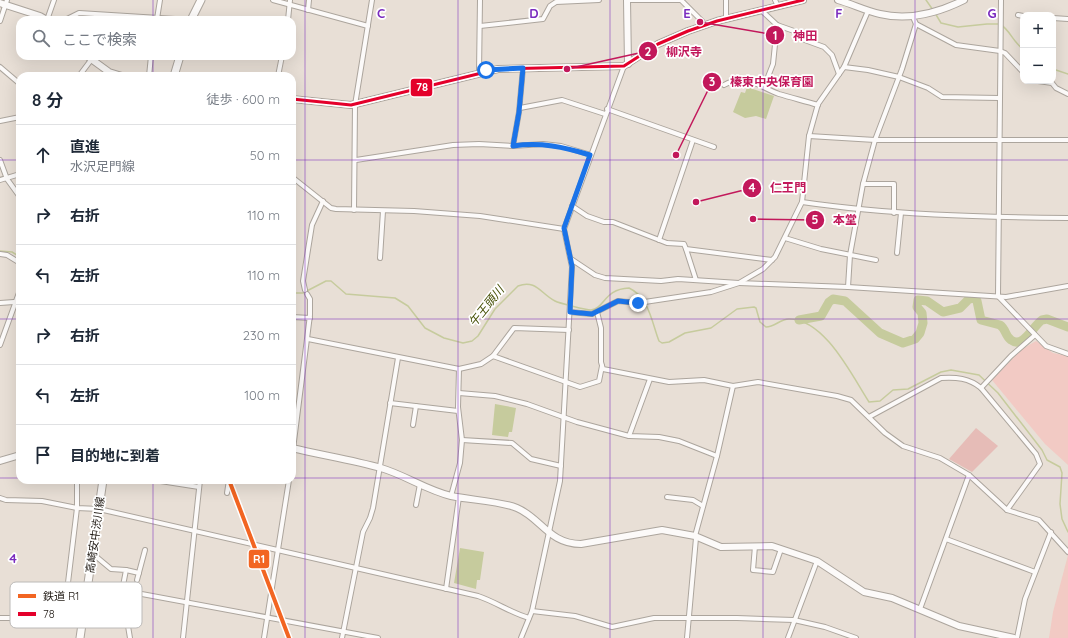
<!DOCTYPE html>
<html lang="ja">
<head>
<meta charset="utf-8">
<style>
	body { margin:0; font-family:Quicksand,"Noto Sans JP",sans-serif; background:#f2f2f3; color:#1f2937 }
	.controls { position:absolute; right:12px; top:12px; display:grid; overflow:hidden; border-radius:8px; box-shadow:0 4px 16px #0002 }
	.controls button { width:36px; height:36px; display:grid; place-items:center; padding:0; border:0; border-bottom:1px solid #e0e1e3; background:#fff; color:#1f2937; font:20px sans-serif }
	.stop { position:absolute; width:12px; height:12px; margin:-9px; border:3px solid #1a73e8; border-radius:50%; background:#fff }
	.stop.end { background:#1a73e8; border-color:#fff; box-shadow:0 1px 4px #0008 }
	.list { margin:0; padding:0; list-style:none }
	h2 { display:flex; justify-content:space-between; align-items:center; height:52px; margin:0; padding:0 16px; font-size:17px }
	h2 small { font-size:13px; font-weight:400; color:#747a83 }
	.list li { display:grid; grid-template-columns:26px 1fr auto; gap:12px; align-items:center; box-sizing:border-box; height:60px; padding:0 16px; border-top:1px solid #e0e1e3 }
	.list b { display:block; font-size:15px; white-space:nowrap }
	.list p { margin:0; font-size:13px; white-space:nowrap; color:#747a83 }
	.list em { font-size:13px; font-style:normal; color:#747a83 }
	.icon { flex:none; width:22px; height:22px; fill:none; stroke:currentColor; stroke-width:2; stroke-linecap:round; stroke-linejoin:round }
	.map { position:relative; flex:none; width:1068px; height:638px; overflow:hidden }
	.search { position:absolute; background:#fff; box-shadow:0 4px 16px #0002; left:16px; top:16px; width:280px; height:44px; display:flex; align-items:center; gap:10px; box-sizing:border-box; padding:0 14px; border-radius:12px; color:#747a83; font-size:15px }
	.panel { position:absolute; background:#fff; box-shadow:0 4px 16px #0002; left:16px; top:72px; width:280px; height:412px; border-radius:12px }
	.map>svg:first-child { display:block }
	.green { fill:#f2cac4 }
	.forest { fill:#e6bcb7 }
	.water { fill:#c6cb9d }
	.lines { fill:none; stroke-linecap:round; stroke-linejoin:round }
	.stream { stroke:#c6cb9d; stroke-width:1.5 }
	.river { stroke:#c6cb9d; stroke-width:9 }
	.street-casing { stroke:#aca59d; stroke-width:6 }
	.secondary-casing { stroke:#aca59d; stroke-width:8 }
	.primary-casing { stroke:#aca59d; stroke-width:9 }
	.street { stroke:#fcfaf9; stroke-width:4 }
	.secondary { stroke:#fcfaf9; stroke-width:6 }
	.primary { stroke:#fcfaf9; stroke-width:7 }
	.bus-1-casing { stroke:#fff; stroke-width:6 }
	.bus-1 { stroke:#e4002b; stroke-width:3 }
	.rail-1-casing { stroke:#fff; stroke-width:7 }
	.rail-1 { stroke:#f26522; stroke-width:4 }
	.route { stroke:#1a73e8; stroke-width:5 }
	.grid { fill:none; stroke:#7b2cbf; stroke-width:1; stroke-opacity:0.55 }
	.labels { text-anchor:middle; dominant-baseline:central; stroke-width:3.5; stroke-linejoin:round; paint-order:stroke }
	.street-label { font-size:11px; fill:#201a14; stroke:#fff }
	.water-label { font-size:12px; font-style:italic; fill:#464f05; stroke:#fff }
	.key { fill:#fff; stroke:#bcbab8; stroke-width:1 }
	.key-label { font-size:11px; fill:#201a14 }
	.grid-label { font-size:13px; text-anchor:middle; font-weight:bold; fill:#7b2cbf; stroke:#fff; stroke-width:3.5; stroke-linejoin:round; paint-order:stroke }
	.leader { fill:none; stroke:#c2185b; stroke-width:1.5 }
	.callout-dot { fill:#c2185b; stroke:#fff; stroke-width:1.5 }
	.mark-label { font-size:12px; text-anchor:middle; font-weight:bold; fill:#fff }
	.callout-label { font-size:12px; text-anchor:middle; font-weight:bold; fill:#c2185b; stroke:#fff; stroke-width:3.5; stroke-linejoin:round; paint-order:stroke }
	.line-badge { stroke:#fff; stroke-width:1.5 }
	.badge-label { font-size:11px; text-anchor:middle; font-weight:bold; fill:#fff }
</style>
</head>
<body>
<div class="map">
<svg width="1068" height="638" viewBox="0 0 1068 638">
	<rect width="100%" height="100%" fill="#e8dfd6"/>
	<!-- green -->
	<g class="green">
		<path d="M1036,341L1053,353L1068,356V465L1045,444L992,380L1022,349Z"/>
		<path d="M1068,555V638H1049L1053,612Z"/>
	</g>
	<!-- forest -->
	<path class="forest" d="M976,428L998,446L972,472L949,459Z"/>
	<!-- water -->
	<g class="water">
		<path d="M747,87L774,96L766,119L756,116L745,118L733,112L741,92L745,93Z"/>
		<path d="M495,404L516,408L512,432H509L508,437L492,435Z"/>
		<path d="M460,548L484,552L480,580H477L476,589L454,583Z"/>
	</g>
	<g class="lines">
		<!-- stream -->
		<g class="stream">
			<path d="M926,0L933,10"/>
			<path d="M935,13L941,23L958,27L987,24H1000C1010,30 1013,42 1023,49"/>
			<path d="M1053,69L1068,74"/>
			<path d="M0,251L12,252L20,257"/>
			<path d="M292,293H303L326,281H331L346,294L395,298L408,306L425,328L444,338L463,343L472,341L478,336L495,309L518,286C536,279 541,294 555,301C559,303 586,310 591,310C605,308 604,289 629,288C649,297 652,323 659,341L662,343L669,342L685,333L711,328L737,309L754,307L756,308L760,322L766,327C775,327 780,319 789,319C825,319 852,376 869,402L880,401L893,390L908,389L941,372L951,370L979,375L998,393L1042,450L1047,460L1060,467L1062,473L1060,504L1062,519L1068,532"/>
		</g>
		<!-- river -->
		<path class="river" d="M799,320L821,316L829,302L833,299L845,301L880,333L903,343L915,339L920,333L923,323L922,313L917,307L918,300L927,301L943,312L960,308L969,299L974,298L977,301L981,320L1000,325C1006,329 1005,336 1011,340C1023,349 1033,326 1042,320L1047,319L1068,327"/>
		<!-- street casing -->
		<g class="street-casing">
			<g id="street">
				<path d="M273,0L368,26"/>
				<path d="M630,0H681L702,21"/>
				<path d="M726,0V19"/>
				<path d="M775,0L778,6"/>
				<path d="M1001,0L998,296L1046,346L1068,354"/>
				<path d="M308,10L309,0"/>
				<path d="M761,10L777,25L794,31L802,39L824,47L832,55L839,74"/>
				<path d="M1018,15L1023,16"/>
				<path d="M1053,18L1068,19"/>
				<path d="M157,19L160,0"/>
				<path d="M47,20L54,0"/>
				<path d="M65,20L79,13L191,20"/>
				<path d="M288,20L290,0"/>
				<path d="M0,21L7,0"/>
				<path d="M916,24L956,45L1000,51L1005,53L1023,72"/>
				<path d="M480,26L543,19L550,6L556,2L599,0"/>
				<path d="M272,56L282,57"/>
				<path d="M95,62L97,56"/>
				<path d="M0,67L20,84"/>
				<path d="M844,67L868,70L899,77L928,88L942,97L999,98"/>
				<path d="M479,72L480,0"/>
				<path d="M79,76L91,60"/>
				<path d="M149,76L151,56"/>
				<path d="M278,76L282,56"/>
				<path d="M1038,81L1052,83L1056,88L1068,94"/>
				<path d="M724,85C746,72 759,87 779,94C792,98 805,101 818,105"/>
				<path d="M764,87L773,64L777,25"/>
				<path d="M520,108L562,100L605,114"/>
				<path d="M607,109L714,147"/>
				<path d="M0,121L20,117"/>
				<path d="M809,136L875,140H1068"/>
				<path d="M513,146L519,112L523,68"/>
				<path d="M0,160L7,179L20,197"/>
				<path d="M356,160L453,145L479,144L513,146L543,144L561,146L591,155"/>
				<path d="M292,177L331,208L336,209L414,211L480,216L564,229"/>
				<path d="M0,180L20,174"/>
				<path d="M863,184H894V213"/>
				<path d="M802,202C890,215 979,217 1068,218"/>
				<path d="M572,206L587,216L604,222H613L667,243L684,244L686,249L772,260"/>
				<path d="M354,210L355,105L372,0"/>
				<path d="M785,238L821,249L876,260"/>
				<path d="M659,240L693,140"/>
				<path d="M686,249L696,280"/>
				<path d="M897,253L901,213"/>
				<path d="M0,254L7,255L20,263"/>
				<path d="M380,258L383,211"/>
				<path d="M571,259L595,275L605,278L661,281L678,279L739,283L848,287L1006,297L1068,286"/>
				<path d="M848,287L850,255L863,184L875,140L902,69L916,24L913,17"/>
				<path d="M305,290L303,281L312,225L323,201"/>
				<path d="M0,303L14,302"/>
				<path d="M570,312L592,314L618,301L638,303L711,292L739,283L763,269L775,257L802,202L809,136L818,104L844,67L868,11"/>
				<path d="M597,312L601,328V362L603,369L669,382L704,380L733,386L758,382L837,396L851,400L885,433L903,446L940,458L969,475L1007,510L1039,520L1068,552"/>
				<path d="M292,317L310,318"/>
				<path d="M308,339L459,369L481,364L493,356L514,328L569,330"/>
				<path d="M0,345L20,290"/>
				<path d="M493,356L580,387L599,381L602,366"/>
				<path d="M981,388L1011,356L1035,335"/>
				<path d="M459,393L495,396L527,404L577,422L629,436L659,437L679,441L717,456"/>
				<path d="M390,403L458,411"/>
				<path d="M869,417L941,378C956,377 969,378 981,388L1036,454L1040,464L1007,510"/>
				<path d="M413,425L416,406"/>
				<path d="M629,436L650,379"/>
				<path d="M462,440L512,443L531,459L561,466"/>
				<path d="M292,457L310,315V299L307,294"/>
				<path d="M154,480L199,487"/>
				<path d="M227,493L229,480"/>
				<path d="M451,496L460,463L462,440L458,407L459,369"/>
				<path d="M667,497L693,500L703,506"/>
				<path d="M0,498L6,500L42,501L77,508L99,509L478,596C496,602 511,613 529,618"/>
				<path d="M416,505L420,484"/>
				<path d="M695,536L717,456L733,386"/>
				<path d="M946,539L1035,572"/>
				<path d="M755,546L753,570L773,572L781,549"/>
				<path d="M93,554L111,569L126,570L122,591"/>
				<path d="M126,570L139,573"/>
				<path d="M137,580L145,550"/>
				<path d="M88,584L378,638"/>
				<path d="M446,589L459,497"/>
				<path d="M920,609L969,475"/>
				<path d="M532,611L575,616L612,627L654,618H737L794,620L825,627L856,638"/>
				<path d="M0,618H43L82,624H125L128,626L130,638"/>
				<path d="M58,620L63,598L67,591L77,508V480"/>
				<path d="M183,638L200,480"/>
				<path d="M264,638L289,480"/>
				<path d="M342,638L363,532L370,518L373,508L398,358"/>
				<path d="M521,638L532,611L560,481L572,267L564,229L624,66"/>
				<path d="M687,638L696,538"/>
				<path d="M788,638L817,561"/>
				<path d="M1017,638L1025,599L1051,532"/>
			</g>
		</g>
		<!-- secondary casing -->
		<g class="secondary-casing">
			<g id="secondary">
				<path d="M627,0L628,64"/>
				<path d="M838,0C852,4 866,11 880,14C910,21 938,13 964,0"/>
				<path d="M0,3L40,16L47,20"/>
				<path d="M87,56L109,72L122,76"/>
				<path d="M292,99L351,105L498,69L624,66L658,44L688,31L717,21L803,0"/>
				<path d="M292,448C321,455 352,460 381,468C405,475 426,490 451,496C470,500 500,501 517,508C541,518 549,544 581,544L662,530L695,536L721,547L772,546L817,561L864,592L892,598L959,626L1014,638"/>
				<path d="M0,461L20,455"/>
			</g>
		</g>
		<!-- primary casing -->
		<g class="primary-casing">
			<g id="primary">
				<path d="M191,20L201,0"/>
				<path d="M174,76L180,56"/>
				<path d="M80,638L103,480"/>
			</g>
		</g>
		<!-- street -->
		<use href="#street" class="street"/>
		<!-- secondary -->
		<use href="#secondary" class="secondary"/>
		<!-- primary -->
		<use href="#primary" class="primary"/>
		<!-- bus-1 casing -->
		<g class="bus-1-casing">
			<path id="bus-1" d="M292,99L351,105L498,69L624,66L658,44L688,31L717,21L803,0"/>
		</g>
		<!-- bus-1 -->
		<use href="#bus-1" class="bus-1"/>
		<!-- rail-1 casing -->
		<g class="rail-1-casing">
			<path id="rail-1" d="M229,480L289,638"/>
		</g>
		<!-- rail-1 -->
		<use href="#rail-1" class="rail-1"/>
	</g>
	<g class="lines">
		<!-- route -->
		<path class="route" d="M486,70L523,68L519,112L513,146C541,142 564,147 590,155L564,228L572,266L570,312L592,314L618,301L638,303"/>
	</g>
	<!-- grid -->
	<path class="grid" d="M153,0V20M305,0V638M458,0V638M610,0V638M763,0V638M915,0V638M153,56V76M0,160H20M292,160H1068M0,319H20M292,319H1068M0,478H20M292,478H1068M153,480V638"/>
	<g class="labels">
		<!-- street labels -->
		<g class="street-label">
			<text transform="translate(95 535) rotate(-82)">高崎安中渋川線</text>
		</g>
		<!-- water labels -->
		<g class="water-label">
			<text transform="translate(486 306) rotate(-51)">午王頭川</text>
		</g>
	</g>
	<!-- legend -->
	<rect x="10" y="582" width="132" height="46" rx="6" class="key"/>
	<rect x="18" y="594" width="18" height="4" fill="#f26522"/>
	<rect x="18" y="612" width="18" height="4" fill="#e4002b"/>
	<g class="key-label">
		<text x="43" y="600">鉄道 R1</text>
		<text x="43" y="618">78</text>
	</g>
	<g class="grid-label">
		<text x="381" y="18">C</text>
		<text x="534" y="18">D</text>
		<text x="687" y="18">E</text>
		<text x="839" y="18">F</text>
		<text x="992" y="18">G</text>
		<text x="13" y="563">4</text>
	</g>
	<!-- callouts -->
	<path class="leader" d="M700 22L775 35M567 69L648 51M676 155L712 82M696 202L752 188M753 219L815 220"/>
	<g class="callout-dot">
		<circle cx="700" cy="22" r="4"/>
		<circle cx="567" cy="69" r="4"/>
		<circle cx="676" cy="155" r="4"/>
		<circle cx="696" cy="202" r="4"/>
		<circle cx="753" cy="219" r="4"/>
		<circle cx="775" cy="35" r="10"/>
		<circle cx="648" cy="51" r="10"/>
		<circle cx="712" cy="82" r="10"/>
		<circle cx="752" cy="188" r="10"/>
		<circle cx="815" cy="220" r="10"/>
	</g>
	<g class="mark-label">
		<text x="775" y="40">1</text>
		<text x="648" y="56">2</text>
		<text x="712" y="86">3</text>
		<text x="752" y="192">4</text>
		<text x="815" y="224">5</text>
	</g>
	<g class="callout-label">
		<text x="805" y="40">神田</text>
		<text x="684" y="56">柳沢寺</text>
		<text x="772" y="86">榛東中央保育園</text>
		<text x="788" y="192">仁王門</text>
		<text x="845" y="224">本堂</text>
	</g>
	<g class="line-badge">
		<rect x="410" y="78" width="23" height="19" rx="4" fill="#e4002b"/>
		<rect x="248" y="549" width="22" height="20" rx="4" fill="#f26522"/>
	</g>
	<g class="badge-label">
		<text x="422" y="91">78</text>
		<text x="259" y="563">R1</text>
	</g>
</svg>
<div class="controls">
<button>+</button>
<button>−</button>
</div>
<div class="stop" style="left:486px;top:70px"></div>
<div class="stop end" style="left:638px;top:303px"></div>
<div class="search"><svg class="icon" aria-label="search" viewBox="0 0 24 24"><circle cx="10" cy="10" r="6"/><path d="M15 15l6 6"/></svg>ここで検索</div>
<section class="panel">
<h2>8 分<small>徒歩 · 600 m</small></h2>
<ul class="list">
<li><svg class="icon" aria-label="ahead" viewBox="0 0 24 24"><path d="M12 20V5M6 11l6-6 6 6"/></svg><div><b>直進</b><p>水沢足門線</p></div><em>50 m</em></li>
<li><svg class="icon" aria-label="right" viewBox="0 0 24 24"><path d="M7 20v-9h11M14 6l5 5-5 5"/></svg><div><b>右折</b></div><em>110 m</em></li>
<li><svg class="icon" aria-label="left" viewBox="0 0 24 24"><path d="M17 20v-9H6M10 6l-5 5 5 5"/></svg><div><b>左折</b></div><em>110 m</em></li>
<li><svg class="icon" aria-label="right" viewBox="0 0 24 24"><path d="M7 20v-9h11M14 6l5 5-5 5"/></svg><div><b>右折</b></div><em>230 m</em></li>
<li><svg class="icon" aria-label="left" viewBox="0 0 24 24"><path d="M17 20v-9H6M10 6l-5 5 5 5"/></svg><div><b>左折</b></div><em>100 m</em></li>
<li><svg class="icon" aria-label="arrive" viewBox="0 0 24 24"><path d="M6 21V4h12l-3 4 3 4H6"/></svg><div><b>目的地に到着</b></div></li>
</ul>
</section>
</div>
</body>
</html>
